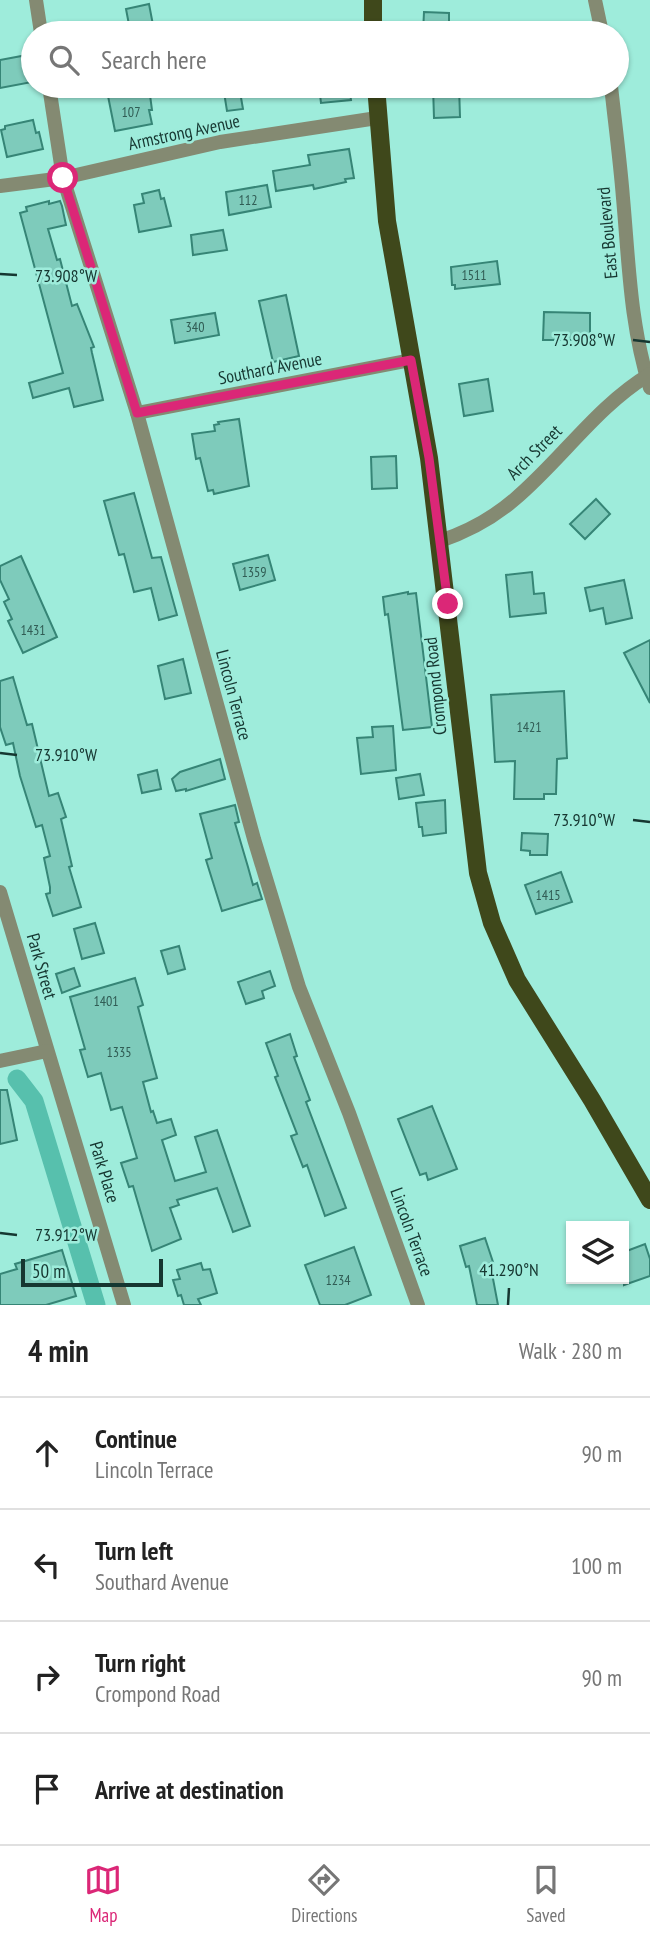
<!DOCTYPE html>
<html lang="en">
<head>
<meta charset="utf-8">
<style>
	body { margin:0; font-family:"PT Sans Narrow",sans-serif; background:#f6f6f6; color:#222 }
	.controls { position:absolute; right:21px; bottom:21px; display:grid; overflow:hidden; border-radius:0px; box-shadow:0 2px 5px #0004 }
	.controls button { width:63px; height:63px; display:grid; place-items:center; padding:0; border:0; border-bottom:2px solid #e0e0e0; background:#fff; color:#222; font:35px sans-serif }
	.scale { position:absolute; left:21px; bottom:18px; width:142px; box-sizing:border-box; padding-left:7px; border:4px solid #163731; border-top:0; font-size:19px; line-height:24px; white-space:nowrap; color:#163731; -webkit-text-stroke:5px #9eecdb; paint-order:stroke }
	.stop { position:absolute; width:21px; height:21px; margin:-16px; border:5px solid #db2777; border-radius:50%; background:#fff }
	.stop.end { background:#db2777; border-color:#fff; box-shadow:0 2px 7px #0008 }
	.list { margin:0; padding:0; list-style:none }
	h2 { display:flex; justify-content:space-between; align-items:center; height:91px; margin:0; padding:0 28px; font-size:30px }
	h2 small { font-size:23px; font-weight:400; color:#767676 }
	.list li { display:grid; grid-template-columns:46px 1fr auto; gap:21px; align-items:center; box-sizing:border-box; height:112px; padding:0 28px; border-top:2px solid #e0e0e0 }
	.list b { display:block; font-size:26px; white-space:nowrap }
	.list p { margin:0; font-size:23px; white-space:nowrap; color:#767676 }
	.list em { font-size:23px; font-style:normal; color:#767676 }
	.icon { flex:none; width:38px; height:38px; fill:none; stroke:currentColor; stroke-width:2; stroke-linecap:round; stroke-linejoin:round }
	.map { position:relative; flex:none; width:650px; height:1305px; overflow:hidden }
	.search { position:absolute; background:#fff; box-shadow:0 2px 5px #0004; left:21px; right:21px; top:21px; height:77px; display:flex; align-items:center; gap:18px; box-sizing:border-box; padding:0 24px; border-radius:38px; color:#767676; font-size:26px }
	.sheet { height:539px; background:#fff }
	nav { display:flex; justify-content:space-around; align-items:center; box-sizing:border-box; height:98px; border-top:2px solid #e0e0e0; background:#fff; font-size:19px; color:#767676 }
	nav a { display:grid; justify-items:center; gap:4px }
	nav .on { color:#db2777 }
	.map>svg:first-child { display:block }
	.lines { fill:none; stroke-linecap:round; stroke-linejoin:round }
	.canal { stroke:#57c0ad; stroke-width:19 }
	.building { fill:#7ecbbb; stroke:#368576; stroke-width:2 }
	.minor { stroke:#848a72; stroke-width:14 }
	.primary { stroke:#3f481b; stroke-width:18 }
	.route { stroke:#db2777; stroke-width:9 }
	.ticks { fill:none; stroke:#163731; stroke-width:2.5 }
	.labels { text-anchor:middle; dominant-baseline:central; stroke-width:5; stroke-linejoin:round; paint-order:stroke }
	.number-label { font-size:14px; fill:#305c54 }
	.street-label { font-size:18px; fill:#163731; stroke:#9eecdb }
	.ticks-label { font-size:18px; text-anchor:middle; fill:#163731; stroke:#9eecdb; stroke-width:5; stroke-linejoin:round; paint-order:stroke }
</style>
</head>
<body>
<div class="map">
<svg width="650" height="1305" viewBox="0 0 650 1305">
	<rect width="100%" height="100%" fill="#9eecdb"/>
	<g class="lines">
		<!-- canal -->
		<path class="canal" d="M17,1079L34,1101L96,1305"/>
	</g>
	<!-- building -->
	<g class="building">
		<path d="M149,4L153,25L130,30L126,9Z"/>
		<path d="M424,12L449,13V33H423Z"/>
		<path d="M27,55L32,82L0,88V60Z"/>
		<path d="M106,86H146L147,96L150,95L152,110H149L152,124L115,131Z"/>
		<path d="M223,86H239L243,109L227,111Z"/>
		<path d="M319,86H349L351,100L321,103Z"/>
		<path d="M433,86H459L460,117L434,118Z"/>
		<path d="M33,120L36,133L39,132L43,149L7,157L1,130L5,129V126Z"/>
		<path d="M349,149L354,178L345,179L346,182L314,189L313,185L276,191L273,171L310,165L308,155Z"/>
		<path d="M267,185L271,207L229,215L226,192Z"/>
		<path d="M159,190L161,199L164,198L171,226L139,232L134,205L144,203L142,194Z"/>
		<path d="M49,201V204L60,201L62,206L66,225L48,229L57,260L60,259L72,306L77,304L94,347L91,348L92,353L103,400L74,407L69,388L33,398L29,383L63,373L20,213L27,211L26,207Z"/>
		<path d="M223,230L227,250L193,255L191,235Z"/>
		<path d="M497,261L500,284L455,289V285H452L451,267Z"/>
		<path d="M286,295L299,356L273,362L259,301Z"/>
		<path d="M544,312L590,313V340H543Z"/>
		<path d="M215,313L219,335L175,343L171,320Z"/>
		<path d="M488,379L493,411L464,416L459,384Z"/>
		<path d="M239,419L249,486L214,494L213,490L208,491L200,458L196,459L192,434L215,431L214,425L219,424L218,422Z"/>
		<path d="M396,456L397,488L372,489L371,457Z"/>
		<path d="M134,493L152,558L161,557L177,615L159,620L151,588L134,592L124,554L119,555L104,501Z"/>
		<path d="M596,499L610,514L585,539L570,524Z"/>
		<path d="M268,555L275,580L240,590L233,564Z"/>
		<path d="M21,556L57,637L23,653L8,621L12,619L4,602L9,599L0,580V566Z"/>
		<path d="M532,572L534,594L544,593L546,613L510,617L506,575Z"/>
		<path d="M624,580L632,618L606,624L603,608L590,611L585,588Z"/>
		<path d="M408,592V594L416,593L432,727L403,730L388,614L385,615L383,597Z"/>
		<path d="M650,640V703L624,653Z"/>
		<path d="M183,659L191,693L165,699L158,666Z"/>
		<path d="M13,677L27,725L32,724L49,796L58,793L66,817L61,819L72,866L69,867L81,907L53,916L46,894L50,893V887L44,858L50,856L42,825L36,827L20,776L13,743L6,745L0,727V681Z"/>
		<path d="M564,691L567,758L557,759L556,794H544V799H514L515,761L495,762L491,695Z"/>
		<path d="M393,726L396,770L361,774L357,738L373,737L372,727Z"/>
		<path d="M220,759L225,779L186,791V789L176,791L172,779L180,772Z"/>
		<path d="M157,770L161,789L142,793L138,775Z"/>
		<path d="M420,774L424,795L399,799L396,778Z"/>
		<path d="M445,800L446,833L423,836L422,827H419L416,803Z"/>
		<path d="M235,805L239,822L235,823L248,867L253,885L257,883L262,899L222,911L206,860L212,858L200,814Z"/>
		<path d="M522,833L548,834L547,855H530V851L521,850Z"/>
		<path d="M561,872L572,902L536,914L525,885Z"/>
		<path d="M95,923L104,953L82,959L74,929Z"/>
		<path d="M179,946L185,969L168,974L161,951Z"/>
		<path d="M74,968L80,986L62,993L56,974Z"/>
		<path d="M270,971L275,986L262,991L264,998L246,1004L238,982Z"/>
		<path d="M135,978L143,1005L138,1007L157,1078L143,1082L151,1112L153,1111L157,1123L171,1119L176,1135L162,1140L175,1181L206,1172L195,1137L217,1130L250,1226L233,1232L217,1188L177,1200L179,1205L170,1208L181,1239L152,1251L133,1186L129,1187L121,1163L137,1158L122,1107L111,1110L101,1073L88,1077L80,1050L85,1049L70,997Z"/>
		<path d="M290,1034L297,1056L294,1057L310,1100L306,1102L346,1208L325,1216L307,1165L303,1167L291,1136L297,1134L275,1077L278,1076L266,1043Z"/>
		<path d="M0,1090H7L17,1140L0,1144Z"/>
		<path d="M432,1106L457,1169L428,1180L426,1173L420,1175L398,1119Z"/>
		<path d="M485,1238L493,1262L490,1263L498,1305H477L469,1266L466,1267L460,1246Z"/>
		<path d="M645,1244L650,1259V1276L624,1285V1252Z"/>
		<path d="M354,1247L371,1295L345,1305H320L305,1265Z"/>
		<path d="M62,1250L76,1296L46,1305H0V1274L17,1269L15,1264Z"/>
		<path d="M201,1263L203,1270L210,1269L217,1293L198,1299L201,1305H184L181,1295L178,1296L173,1280L180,1279L177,1270Z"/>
	</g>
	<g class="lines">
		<!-- minor -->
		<g class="minor">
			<path d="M36,0L41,33"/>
			<path d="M595,0L602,33"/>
			<path d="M49,86L63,178L137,413L254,839L299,987L349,1113L418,1305"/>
			<path d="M611,86C615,123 620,160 623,198C629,264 630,324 650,388"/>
			<path d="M0,186L63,178L220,142L377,118"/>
			<path d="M137,413L411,360"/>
			<path d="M440,541C467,532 493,518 515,499C562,459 597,406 650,374"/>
			<path d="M0,892L124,1305"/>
			<path d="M0,1061L47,1051"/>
		</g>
		<!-- primary -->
		<g class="primary">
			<path d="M373,0V33"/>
			<path d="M376,86L387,221L429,458L478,873L492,923L517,980L592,1100L650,1200"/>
		</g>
	</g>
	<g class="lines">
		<!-- route -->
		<path class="route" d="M63,178L137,413L411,360L429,458L448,604"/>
	</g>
	<!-- ticks -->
	<path class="ticks" d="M0,274L17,275M633,340L650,342M0,753L17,755M633,820L650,822M0,1233L17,1235M508,1305L509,1288"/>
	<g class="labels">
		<!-- number labels -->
		<g class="number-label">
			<text x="131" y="112">107</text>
			<text x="248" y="200">112</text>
			<text x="474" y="275">1511</text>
			<text x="195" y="327">340</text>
			<text x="254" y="572">1359</text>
			<text x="33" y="630">1431</text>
			<text x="529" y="727">1421</text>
			<text x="548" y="895">1415</text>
			<text x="106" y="1001">1401</text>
			<text x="119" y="1052">1335</text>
			<text x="338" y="1280">1234</text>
		</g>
		<!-- street labels -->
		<g class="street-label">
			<text transform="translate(184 132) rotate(-12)">Armstrong Avenue</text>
			<text transform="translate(607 233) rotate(-95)">East Boulevard</text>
			<text transform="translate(270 368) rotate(-11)">Southard Avenue</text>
			<text transform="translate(534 452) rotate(-45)">Arch Street</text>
			<text transform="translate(435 686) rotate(-96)">Crompond Road</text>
			<text transform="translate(234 695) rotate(75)">Lincoln Terrace</text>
			<text transform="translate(42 966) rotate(74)">Park Street</text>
			<text transform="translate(105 1172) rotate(73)">Park Place</text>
			<text transform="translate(412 1232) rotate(70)">Lincoln Terrace</text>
		</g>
	</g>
	<g class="ticks-label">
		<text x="66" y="282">73.908°W</text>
		<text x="584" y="346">73.908°W</text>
		<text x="66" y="761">73.910°W</text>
		<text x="584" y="826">73.910°W</text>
		<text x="66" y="1241">73.912°W</text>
		<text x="509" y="1276">41.290°N</text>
	</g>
</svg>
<div class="controls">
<button><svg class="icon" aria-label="layers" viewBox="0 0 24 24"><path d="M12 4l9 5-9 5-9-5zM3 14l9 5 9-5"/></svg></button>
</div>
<div class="scale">50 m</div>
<div class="stop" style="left:63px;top:178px"></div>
<div class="stop end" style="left:448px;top:604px"></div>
<div class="search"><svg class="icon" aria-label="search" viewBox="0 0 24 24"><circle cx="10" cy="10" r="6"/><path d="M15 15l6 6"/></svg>Search here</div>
</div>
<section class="sheet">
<h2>4 min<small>Walk · 280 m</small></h2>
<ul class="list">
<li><svg class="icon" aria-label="ahead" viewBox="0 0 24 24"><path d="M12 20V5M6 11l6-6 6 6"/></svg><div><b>Continue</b><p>Lincoln Terrace</p></div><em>90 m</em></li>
<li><svg class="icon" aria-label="left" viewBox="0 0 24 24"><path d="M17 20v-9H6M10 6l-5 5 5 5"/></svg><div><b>Turn left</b><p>Southard Avenue</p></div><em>100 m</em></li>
<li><svg class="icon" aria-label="right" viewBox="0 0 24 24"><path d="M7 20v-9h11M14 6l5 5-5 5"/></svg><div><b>Turn right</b><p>Crompond Road</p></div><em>90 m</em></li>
<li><svg class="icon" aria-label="arrive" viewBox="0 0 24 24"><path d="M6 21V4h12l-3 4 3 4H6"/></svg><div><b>Arrive at destination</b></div></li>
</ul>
</section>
<nav>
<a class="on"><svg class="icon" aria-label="map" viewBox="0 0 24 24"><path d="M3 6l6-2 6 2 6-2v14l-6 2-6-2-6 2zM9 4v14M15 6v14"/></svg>Map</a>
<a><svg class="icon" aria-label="directions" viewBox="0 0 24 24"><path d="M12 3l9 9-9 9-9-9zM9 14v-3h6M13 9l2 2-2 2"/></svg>Directions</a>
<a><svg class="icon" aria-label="saved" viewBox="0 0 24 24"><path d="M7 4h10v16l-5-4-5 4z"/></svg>Saved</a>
</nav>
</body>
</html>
